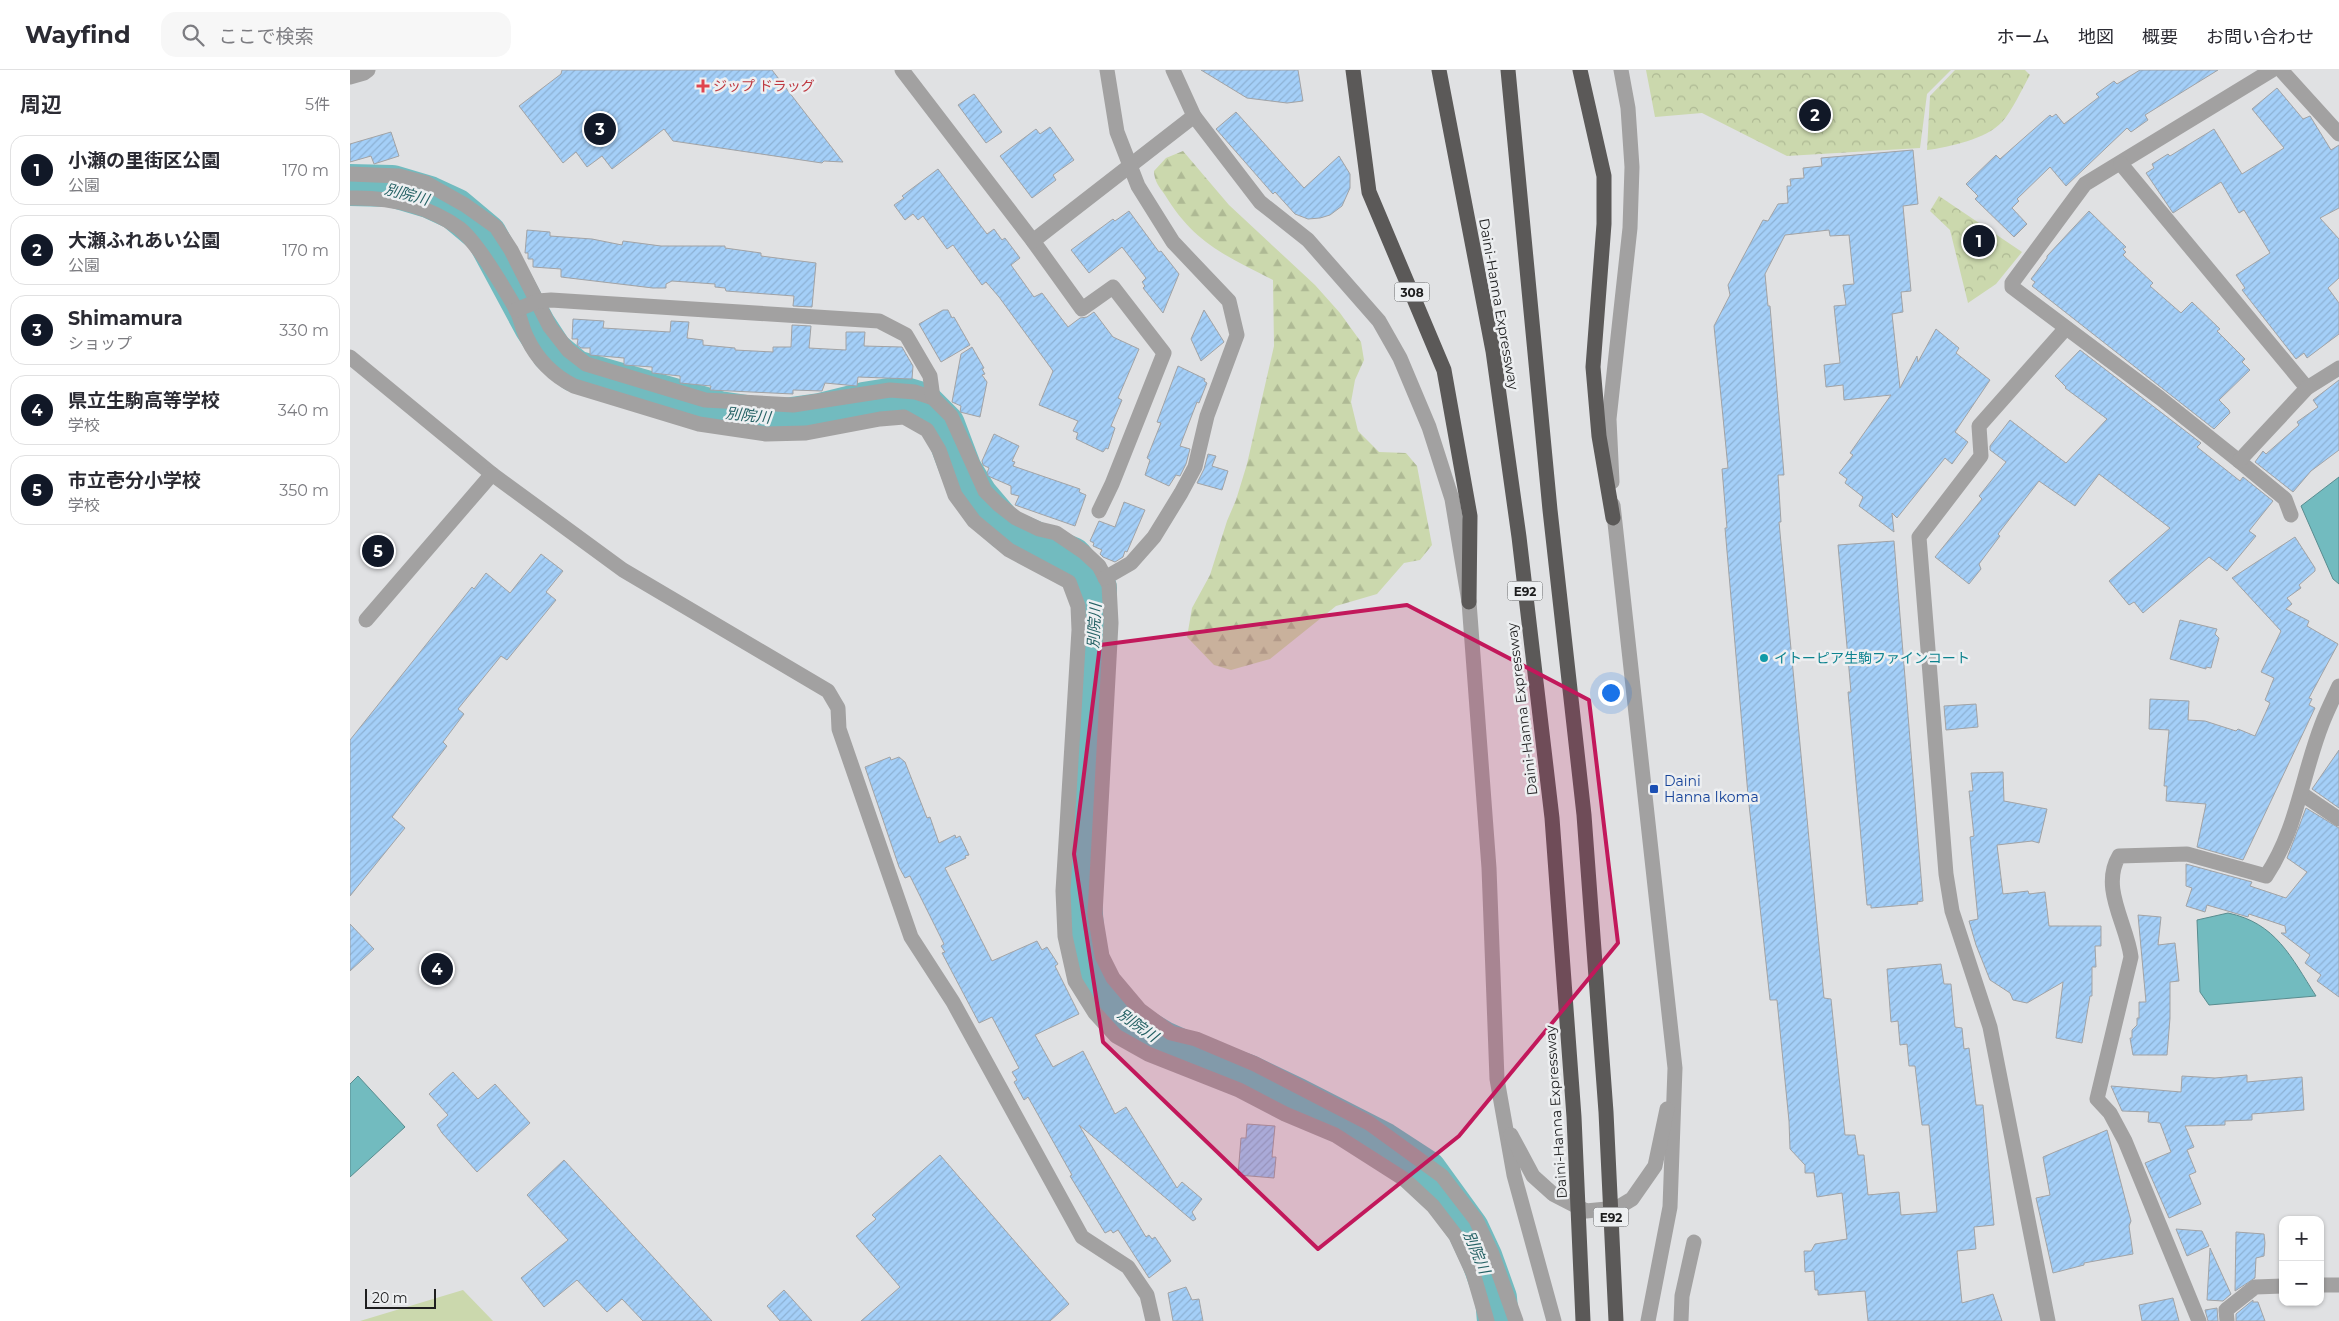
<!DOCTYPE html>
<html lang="ja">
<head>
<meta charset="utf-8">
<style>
	body { margin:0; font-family:Montserrat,"Noto Sans JP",sans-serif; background:#f7f7f7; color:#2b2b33 }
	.controls { position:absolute; right:15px; bottom:15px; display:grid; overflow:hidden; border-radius:10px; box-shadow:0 1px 4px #0004 }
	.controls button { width:45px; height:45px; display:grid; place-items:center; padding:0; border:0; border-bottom:1px solid #e1e1e2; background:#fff; color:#2b2b33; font:25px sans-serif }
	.scale { position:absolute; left:15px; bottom:12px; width:71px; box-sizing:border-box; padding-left:5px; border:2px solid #1e1e1f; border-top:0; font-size:14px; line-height:18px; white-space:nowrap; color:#1e1e1f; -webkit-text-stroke:4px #edeff1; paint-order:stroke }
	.you { position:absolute; left:1260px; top:622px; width:18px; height:18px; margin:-12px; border:4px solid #fff; border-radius:50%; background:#1a73e8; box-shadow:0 0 0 8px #1a73e833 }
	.badge { display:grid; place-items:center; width:32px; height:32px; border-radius:50%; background:#111827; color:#fff; font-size:16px; font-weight:700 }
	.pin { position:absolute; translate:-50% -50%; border:2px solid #fff; box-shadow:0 1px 5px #0006 }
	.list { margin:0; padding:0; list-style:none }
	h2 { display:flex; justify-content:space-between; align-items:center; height:65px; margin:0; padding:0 20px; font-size:21px }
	h2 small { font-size:16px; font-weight:400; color:#7c7c81 }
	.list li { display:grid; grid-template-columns:32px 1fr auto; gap:15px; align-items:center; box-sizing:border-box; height:70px; margin:0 10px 10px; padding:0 10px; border:1px solid #e1e1e2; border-radius:15px }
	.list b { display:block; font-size:19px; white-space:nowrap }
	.list p { margin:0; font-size:16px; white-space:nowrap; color:#7c7c81 }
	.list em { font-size:16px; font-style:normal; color:#7c7c81 }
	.icon { flex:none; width:28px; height:28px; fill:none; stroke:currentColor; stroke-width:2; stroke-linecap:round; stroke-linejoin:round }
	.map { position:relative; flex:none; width:1989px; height:1251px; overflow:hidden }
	header { display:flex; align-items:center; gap:30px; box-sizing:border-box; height:70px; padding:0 25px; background:#fff; border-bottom:1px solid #e1e1e2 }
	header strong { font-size:24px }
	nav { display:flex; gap:28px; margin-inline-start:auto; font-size:18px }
	.search { width:350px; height:45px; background:#f7f7f7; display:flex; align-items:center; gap:12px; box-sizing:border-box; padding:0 18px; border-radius:15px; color:#7c7c81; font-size:19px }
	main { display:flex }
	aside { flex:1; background:#fff }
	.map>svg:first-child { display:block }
	.green { fill:#cbd8ad }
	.forest { fill:url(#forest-firs) }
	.park { fill:url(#park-crowns) }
	.water { fill:#72bbbf; stroke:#598c8f }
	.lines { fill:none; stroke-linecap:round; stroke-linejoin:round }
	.river { stroke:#72bbbf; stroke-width:42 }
	.building { fill:url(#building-hatch); stroke:#a2a3a5 }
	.minor { stroke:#a2a1a1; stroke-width:15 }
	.highway { stroke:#5b5958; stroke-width:15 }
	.marked { fill:#c2185b; fill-opacity:0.2; stroke:#c2185b; stroke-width:4; stroke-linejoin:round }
	.health-dot { fill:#e0444e; stroke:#edeff1; stroke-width:2 }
	.culture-dot { fill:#0f9aa8; stroke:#edeff1; stroke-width:2 }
	.transit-dot { fill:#1a4fb4; stroke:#edeff1; stroke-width:2 }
	.labels { text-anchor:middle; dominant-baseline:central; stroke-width:5; stroke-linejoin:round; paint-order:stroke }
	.shield { fill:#edeff1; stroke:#5c5d5e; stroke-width:1 }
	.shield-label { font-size:12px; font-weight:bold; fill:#1e1e1f }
	.health-label { font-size:14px; fill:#be3a42; stroke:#edeff1; text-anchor:start }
	.street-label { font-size:14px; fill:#1e1e1f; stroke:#edeff1 }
	.culture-label { font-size:14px; fill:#0d838f; stroke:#edeff1; text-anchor:start }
	.transit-label { font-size:14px; fill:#164399; stroke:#edeff1; text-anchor:start }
	.water-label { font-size:15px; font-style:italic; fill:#246164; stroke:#edeff1 }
</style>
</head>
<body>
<header>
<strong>Wayfind</strong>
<div class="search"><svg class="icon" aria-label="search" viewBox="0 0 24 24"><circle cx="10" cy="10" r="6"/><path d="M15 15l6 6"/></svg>ここで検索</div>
<nav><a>ホーム</a><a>地図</a><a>概要</a><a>お問い合わせ</a></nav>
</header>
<main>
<aside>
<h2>周辺<small>5件</small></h2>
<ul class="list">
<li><span class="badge">1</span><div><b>小瀬の里街区公園</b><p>公園</p></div><em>170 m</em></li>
<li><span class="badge">2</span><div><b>大瀬ふれあい公園</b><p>公園</p></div><em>170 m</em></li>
<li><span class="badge">3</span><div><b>Shimamura</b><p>ショップ</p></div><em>330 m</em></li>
<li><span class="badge">4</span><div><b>県立生駒高等学校</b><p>学校</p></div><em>340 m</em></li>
<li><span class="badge">5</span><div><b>市立壱分小学校</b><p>学校</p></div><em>350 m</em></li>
</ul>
</aside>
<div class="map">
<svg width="1989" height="1251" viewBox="0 0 1989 1251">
	<defs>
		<pattern id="forest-firs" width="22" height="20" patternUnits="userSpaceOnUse" patternTransform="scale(1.25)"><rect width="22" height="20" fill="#cbd8ad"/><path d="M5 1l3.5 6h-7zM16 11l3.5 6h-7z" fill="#aeb994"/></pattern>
		<pattern id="park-crowns" width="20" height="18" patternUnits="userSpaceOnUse" patternTransform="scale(1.25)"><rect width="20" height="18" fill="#cbd8ad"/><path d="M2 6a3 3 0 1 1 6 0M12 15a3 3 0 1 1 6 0" fill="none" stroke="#aeb994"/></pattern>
		<pattern id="building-hatch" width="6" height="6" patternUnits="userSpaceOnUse" patternTransform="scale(1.25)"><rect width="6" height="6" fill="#a4cff8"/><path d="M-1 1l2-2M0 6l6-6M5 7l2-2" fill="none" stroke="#8db1d4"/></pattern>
	</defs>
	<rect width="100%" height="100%" fill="#e0e1e3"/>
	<!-- green -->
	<path class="green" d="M113,1220L143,1251H10Z"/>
	<!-- forest -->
	<path class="forest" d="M833,81L879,135L965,215L990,243L1011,272L1014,290L1005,310L1001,332L1008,361L1029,382L1056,383L1067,396L1082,475L1070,490L1054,493L1027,524L986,536L920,589L881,600L864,595L837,567L842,538L860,505L877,451L886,430L897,394L924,276L923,210C876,186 844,173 815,125C810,118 804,111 804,101L816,88Z"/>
	<!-- park -->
	<g class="park">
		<path d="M1296,0H1601L1577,24L1570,78L1437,86L1352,43L1305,47Z"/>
		<path d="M1605,0H1675L1680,5C1672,19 1662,41 1652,52C1636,69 1600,77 1577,80L1580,26Z"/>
		<path d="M1589,126L1672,182L1646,214L1618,233L1600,160L1580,141Z"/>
	</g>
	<!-- water -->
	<g class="water">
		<path d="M1989,407V514L1983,509L1951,436Z"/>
		<path d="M1878,843C1926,853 1941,887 1966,926L1859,935L1850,922L1847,850Z"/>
		<path d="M8,1006L55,1057L0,1107V1014Z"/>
	</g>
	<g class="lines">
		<!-- river -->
		<path class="river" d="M0,115L42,116L79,127L105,139L136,165L185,256L202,282L225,301L369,342L403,347L435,349L470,344L514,333L552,327L572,333L594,355L611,400L627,426L655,459L722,488L746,518L730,813L734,876L741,902L752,926L781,953L813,972L849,988L897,1005L945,1028L1033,1073L1076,1101L1118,1159L1132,1189L1146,1228L1148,1251"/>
	</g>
	<!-- building -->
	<g class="building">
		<path d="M212,0H422L493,92L474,91L472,93L323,71L314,59L262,99L252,86L237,97L226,82L213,93L169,36L211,4Z"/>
		<path d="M851,0H948L953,31L937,33L897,28Z"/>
		<path d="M1790,0H1868L1795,45L1798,50L1781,62L1777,58L1716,116L1700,97L1667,129L1669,131L1662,138L1677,154L1664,167L1625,129L1628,126L1616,114L1646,85L1650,89L1700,45L1702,47L1706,44L1714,54L1749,27L1746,24L1764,11L1767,14Z"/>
		<path d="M1927,18L1953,49L1960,46L1981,80L1989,75V138L1970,148L1989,169V208L1978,218L1989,233V264L1957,288L1954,283L1946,289L1892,220L1895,218L1886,205L1920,183L1894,140L1889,143L1871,112L1823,143L1796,103L1804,98L1802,94L1818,84L1820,86L1864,59L1892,104L1934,78L1902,39Z"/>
		<path d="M624,24L652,62L636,73L608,35Z"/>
		<path d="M886,42L954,118L989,86L1000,104V118L992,136L980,145L970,148L958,149L945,144L925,122L923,124L866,59Z"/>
		<path d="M700,57L724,90L703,105L706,110L682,128L650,86L686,59L690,64Z"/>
		<path d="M41,62L49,86L24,94L21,86L0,92V74Z"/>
		<path d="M1563,80L1568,134L1553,136L1561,221L1551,222L1553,242L1542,244L1550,318L1567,286L1568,292L1586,259L1609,278L1606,283L1640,310L1605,362L1618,372L1602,394L1595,388L1547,448L1542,443L1544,462L1509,436L1513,427L1495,413L1497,409L1489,403L1503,385L1500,383L1541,325L1494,330L1493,315L1476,317L1474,295L1490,293L1484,236L1496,235L1493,215L1504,214L1499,165L1480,166L1479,160L1435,165L1415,204L1418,236H1420L1434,405H1428L1431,452H1429L1474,928L1481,929L1495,1065H1505L1508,1085H1514L1518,1125L1549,1122L1551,1145L1587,1142L1579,1055H1572L1565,996H1559L1557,974L1550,975L1548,951L1541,952L1537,899L1591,894L1594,914H1601L1605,957L1612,958L1614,979L1619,978L1626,1035H1633L1644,1155L1624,1157L1626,1179L1607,1181L1612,1233L1643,1224L1652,1251H1518L1515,1221L1468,1225V1220H1465L1464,1201L1455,1202L1454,1181H1461L1465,1174L1497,1169L1492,1123L1467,1127L1464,1103H1455V1095L1440,1079L1439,1051L1427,930H1420L1398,725L1375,458H1377L1372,399L1378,398L1364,256L1380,225L1378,215L1413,150L1418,151L1428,134L1438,133L1437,116H1441L1440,109L1454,108L1453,98L1472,96L1471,88Z"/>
		<path d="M588,99L637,164L644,159L652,170L655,168L670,188L661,195L684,227L692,223L718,257L730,248L737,247L744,242L763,267L789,279L768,328L772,330L761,356L765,358L758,379L756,378L753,382L726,369L728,363L723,361L728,351L689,335L703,301L649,227L636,212L632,215L603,175L597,179L573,146L568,150L563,144L555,150L544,135L554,128L552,126Z"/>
		<path d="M779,141L809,182L811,181L829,204L813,243L793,218L795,216L792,212L796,208L772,177L739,203L721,180L763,149L765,151Z"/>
		<path d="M1739,141L1776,177L1773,179L1776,182L1773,185L1803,213L1800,216L1831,243L1842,232L1870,259L1867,261L1895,289L1892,292L1900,300L1869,330L1879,340L1880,343L1864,359L1682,216L1685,212L1681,209L1697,188V186Z"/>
		<path d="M177,160L200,162V166L242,169L272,175L273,171L311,176H375V178L411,183V186L466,193L462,237L443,236L444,226L376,221L375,218L365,217V214L322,211L316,214V218H303L211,207V199L183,197V189H178V183H175Z"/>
		<path d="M593,240H598L602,248L604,247L620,275L591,292L569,254Z"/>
		<path d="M854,240L874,272L851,291L841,269Z"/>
		<path d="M223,249L254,251L253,258L320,262L321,251L339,252L337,268L353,270V275L385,278V280L423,282V277H441L442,255L461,256L459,278L496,280V262H515L514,276L552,277L563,296L562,309L508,307L507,316L475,313L472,321L443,320V324L360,320L361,316L330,313V306L302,303V297L274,295V288L240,285V278H231L227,275L228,269H222Z"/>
		<path d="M622,277L634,298L632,299L635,304L632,305L637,312L630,347L610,342L611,336L602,332L611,284Z"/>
		<path d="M1730,280L1851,373L1847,377L1890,411L1893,407L1923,431L1899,461L1906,466L1877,501L1859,487L1793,543L1784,532L1779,535L1759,511L1820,458L1749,404L1725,436L1689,411L1648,464L1650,466L1629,494L1631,499L1619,514L1585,487L1632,429L1629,426L1656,392L1640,380V376L1660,350L1716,393L1757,349L1715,318L1716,317L1705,306Z"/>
		<path d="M828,296L855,309L854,311L857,313L849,333L847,332L830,376L840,379L836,394L830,406L826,405L819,416L795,405L800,390L797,388L811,353L807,352Z"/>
		<path d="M1989,310V380L1961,401L1943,422L1905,392L1913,381L1916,384L1949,355L1947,352L1968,337L1963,330Z"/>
		<path d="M644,364L669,376L662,391L665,392L663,396L730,419L729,422L736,425L725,456L665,435L669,426L661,424V416L638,406L637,403L639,398L633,395L632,391Z"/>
		<path d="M858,384L866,386L862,396L878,401L872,420L847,413L854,399Z"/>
		<path d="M774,432L795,440L777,482L775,481L773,487L765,492L753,487L750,484L752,480L743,476L744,473L740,471L749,451L765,457Z"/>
		<path d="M1945,467L1965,498V501L1949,515L1951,518L1937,528L1942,534L1936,539L1959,551L1957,556L1988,574L1959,628L1962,629L1959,635L1965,638L1893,790L1847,777L1856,734L1816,731L1817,716H1814L1819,660L1799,659L1800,629L1839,631L1838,650L1855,651L1886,661L1888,659L1905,666L1920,633L1915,630L1924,608L1911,602L1931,561L1882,508Z"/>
		<path d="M1544,471L1573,831L1567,832L1568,834L1521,838V835H1517L1498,622H1501L1488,475Z"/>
		<path d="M191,484L213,501L196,522L206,530L157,590L151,586L108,639L114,644L93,672L97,676L42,747L55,758L0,826V670L122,517L124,519L136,503L160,523Z"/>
		<path d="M1830,550L1867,559L1865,564L1869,568L1861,598L1856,597V599L1820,589Z"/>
		<path d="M1626,634L1628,657L1596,660L1594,636Z"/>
		<path d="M1989,680V738L1962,719Z"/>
		<path d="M540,687L541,690L549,687L555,692L577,748L580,747L589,773L605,765L606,768L610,766L619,785L615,786L616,788L595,798L642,891L687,871L692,880L697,877L708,894L705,896L729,944L685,965L703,997L733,981L765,1044L776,1037L827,1118L832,1112L852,1129L842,1142L846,1149L843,1151L729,1055L796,1167L799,1165L802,1169L805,1167L821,1191L799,1208L768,1160L763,1163L761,1160L755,1163L720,1106L722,1105L678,1027L674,1030L664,1012L667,1010L662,1002L669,998L642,947L629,953L592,883L595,882L591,876L594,874L560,806L555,808L549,797L515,697Z"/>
		<path d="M1653,702L1654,731L1697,739L1689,773L1682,771L1647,775L1653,824L1678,821L1679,824L1695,822L1699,856H1751V876H1745L1746,897H1742V926H1740L1732,973L1706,968L1713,912L1677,933L1663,930L1660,923L1640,910L1626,875L1619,851L1628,849L1620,767L1624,766L1619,721H1623L1621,703Z"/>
		<path d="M1956,738L1989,758V927L1967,911L1971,905L1955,893L1960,885L1931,863H1936L1935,856L1899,844L1898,847L1857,835L1855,842L1836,836L1842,818L1836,816V794L1902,812L1900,816L1936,828L1957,802L1937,788Z"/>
		<path d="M1788,845L1811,847L1808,875L1825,873L1829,911L1820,912V948L1817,985H1783L1780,968H1782V960L1787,955V948H1789V932H1796Z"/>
		<path d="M0,854L24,879L0,901Z"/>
		<path d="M103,1002L128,1029L145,1014L180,1053L127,1102L92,1063L87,1055L98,1045L79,1024Z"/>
		<path d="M1897,1005V1012L1952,1007L1954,1040L1902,1044V1050L1875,1051V1055L1835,1056L1844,1077L1837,1080L1846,1102L1839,1105L1851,1134L1819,1148L1795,1093L1821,1082L1810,1053L1798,1052L1799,1042L1772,1041L1761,1016L1831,1022L1832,1006L1865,1008Z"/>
		<path d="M897,1054L925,1056L922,1087H926L924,1108L888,1105L891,1068H896Z"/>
		<path d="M1757,1060L1781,1151L1779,1156L1783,1184L1734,1193V1195L1703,1203L1686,1128L1700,1125L1693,1087Z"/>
		<path d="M590,1085L719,1234L700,1251H511L550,1217L506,1166L526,1149L522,1145Z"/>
		<path d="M214,1090L362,1251H293L272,1229L257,1242L227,1210L194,1237L171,1208L218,1170L177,1125Z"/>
		<path d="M1826,1159L1852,1161L1859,1176L1837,1186Z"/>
		<path d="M1886,1162L1914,1164L1915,1173L1914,1186L1906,1188L1905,1208L1885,1221Z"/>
		<path d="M1860,1178L1881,1224L1873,1231L1857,1230Z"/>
		<path d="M836,1217L842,1230L849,1229L853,1251H823L818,1223Z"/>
		<path d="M434,1220L462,1251H430L417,1236Z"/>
		<path d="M1823,1228L1829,1251H1792L1789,1235Z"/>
		<path d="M1903,1230V1232H1908L1915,1251H1886V1244Z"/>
		<path d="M1867,1238L1868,1251H1858L1855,1240Z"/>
	</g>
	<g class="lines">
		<!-- minor -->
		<g class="minor">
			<path d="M552,0L683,171L732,239L763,217L814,283L762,414L749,441"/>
			<path d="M823,0L844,46L910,132L958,170L1029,251L1050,288L1079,357L1102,429L1119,532L1139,798L1147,1009L1164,1105L1204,1251"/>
			<path d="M1922,0L1735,114L1662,213V217L1810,328L1889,391L1935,429L1941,445"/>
			<path d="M1931,0L1989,64"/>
			<path d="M0,7L14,3L18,0"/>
			<path d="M1771,94L1957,318"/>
			<path d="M0,104L49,106L76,113L115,135L146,157L161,180L200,257L218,280L236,294L355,330L443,335L540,320L565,322L583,328L601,346L635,421L648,434L666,448L689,459L706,463L734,482L749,496L759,515L761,553L745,844L752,886L763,908L790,940L821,963L846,969L905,994L1019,1053L1092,1106L1126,1150L1142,1184L1166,1251"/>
			<path d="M0,128C38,127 77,135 109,158C127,172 154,218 166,239C171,248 172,259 177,268C187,289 204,306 224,316L349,354L416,364L456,363L530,349L554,347L577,360L589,380L605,425L624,451L659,480L719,512L728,536L729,560L713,821L715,866L725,911L745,943L766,966L798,984L889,1020L935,1044L985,1065L1054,1109L1083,1136L1106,1166L1123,1203L1137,1251"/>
			<path d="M683,171L844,46"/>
			<path d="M166,240L188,231L201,230L529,251L556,265L580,306L583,328"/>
			<path d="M0,287L142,404L273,500L478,621L488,638L489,659L561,867L603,932L732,1167L778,1197L797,1225L803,1251"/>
			<path d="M1889,391L1957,318L1989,298"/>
			<path d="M1262,412L1259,349L1280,158L1282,97L1278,38L1271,0"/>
			<path d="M1263,435L1325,998L1320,1137L1298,1251"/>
			<path d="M755,508L781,493L804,467L831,423L845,397L857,346L887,265L879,231L823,172L788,116L767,62L757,0"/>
			<path d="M16,550L142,404"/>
			<path d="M1952,724L1989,749"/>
			<path d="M1161,1065L1183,1106L1203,1124L1236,1141L1267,1138L1282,1129L1305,1096L1317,1039"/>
			<path d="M1970,1215H1989"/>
			<path d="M1331,1251L1332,1226L1344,1172"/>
			<path d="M1698,1251L1640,957L1602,841L1596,804L1569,467L1631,386L1629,356L1716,258"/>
			<path d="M1849,1251L1775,1071L1760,1043L1747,1029L1781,887C1777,854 1750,818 1769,786L1837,784L1916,806C1947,760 1952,705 1972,654C1977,641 1983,629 1989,616"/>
			<path d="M1877,1251L1876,1240L1905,1217L1933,1216"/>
		</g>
		<!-- highway -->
		<g class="highway">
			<path d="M1003,0L1019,122L1094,300L1120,446L1119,532"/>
			<path d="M1089,0L1143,281L1169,467L1202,748L1224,1047L1233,1251"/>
			<path d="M1158,0L1200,440L1234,745L1256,1042L1266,1251"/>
			<path d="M1230,0L1254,106V154L1243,297L1249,366L1263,448"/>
		</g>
	</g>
	<!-- marked area -->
	<path class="marked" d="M1057,535L1239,630L1268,873L1109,1066L968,1179L753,972L724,784L750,575Z"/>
	<!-- markers -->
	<path class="health-dot" d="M350.5 8.5h5v5h5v5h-5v5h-5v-5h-5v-5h5z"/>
	<circle class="culture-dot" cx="1414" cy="588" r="5"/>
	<rect class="transit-dot" x="1299" y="714" width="10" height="10" rx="2.5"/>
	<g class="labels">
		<!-- shield labels -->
		<g class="shield">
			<rect x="1044.5" y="212.5" width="35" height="19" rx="4"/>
			<rect x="1157.5" y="511.5" width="35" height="19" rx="4"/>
			<rect x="1243.5" y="1137.5" width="35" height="19" rx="4"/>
		</g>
		<g class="shield-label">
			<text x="1062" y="222">308</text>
			<text x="1175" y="521">E92</text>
			<text x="1261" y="1147">E92</text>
		</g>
		<!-- health labels -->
		<g class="health-label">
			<text x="363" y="16">ジップ ドラッグ</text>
		</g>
		<!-- street labels -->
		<g class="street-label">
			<text transform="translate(1149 234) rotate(80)">Daini-Hanna Expressway</text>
			<text transform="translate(1172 639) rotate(-97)">Daini-Hanna Expressway</text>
			<text transform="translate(1206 1042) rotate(-94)">Daini-Hanna Expressway</text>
		</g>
		<!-- culture labels -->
		<g class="culture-label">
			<text x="1424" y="588">イトーピア生駒ファインコート</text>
		</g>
		<!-- transit labels -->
		<g class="transit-label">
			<text x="1314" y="711">Daini<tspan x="1314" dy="16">Hanna Ikoma</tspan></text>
		</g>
		<!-- water labels -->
		<g class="water-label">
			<text transform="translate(57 124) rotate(15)">別院川</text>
			<text transform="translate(398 345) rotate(6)">別院川</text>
			<text transform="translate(744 556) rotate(-87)">別院川</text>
			<text transform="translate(788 955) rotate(35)">別院川</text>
			<text transform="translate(1127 1182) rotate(67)">別院川</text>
		</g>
	</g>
</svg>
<div class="controls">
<button>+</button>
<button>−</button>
</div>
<div class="scale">20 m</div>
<div class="you"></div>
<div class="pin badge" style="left:1629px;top:171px">1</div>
<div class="pin badge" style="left:1465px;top:45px">2</div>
<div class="pin badge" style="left:250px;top:59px">3</div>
<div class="pin badge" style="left:87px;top:899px">4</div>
<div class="pin badge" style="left:28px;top:481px">5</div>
</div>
</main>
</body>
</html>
